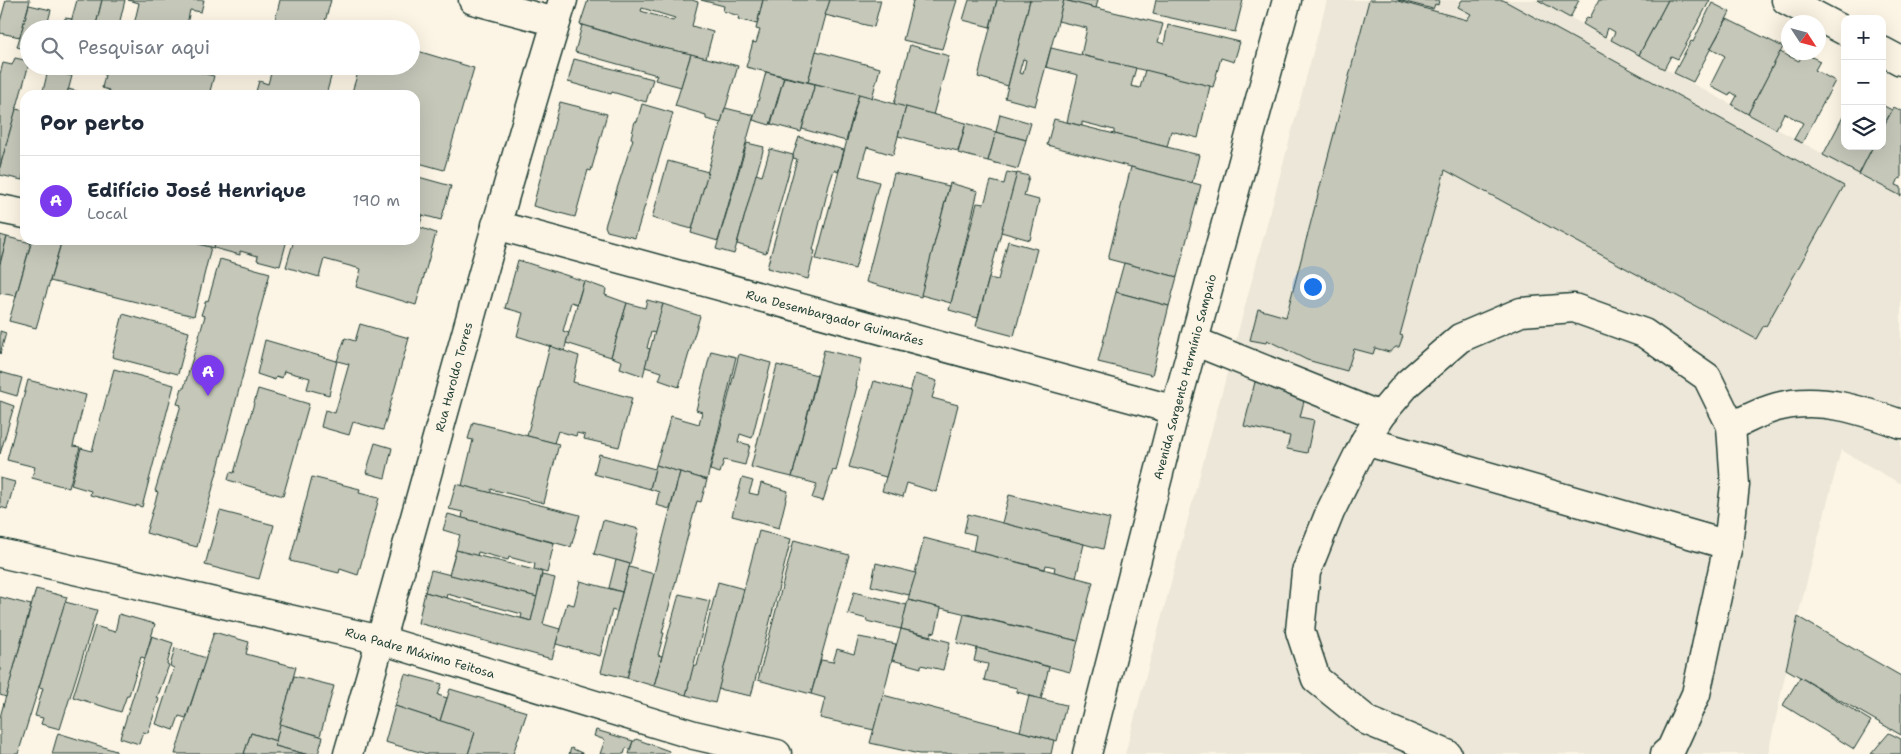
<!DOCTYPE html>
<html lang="pt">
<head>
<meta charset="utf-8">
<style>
	body { margin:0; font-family:"Shantell Sans",sans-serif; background:#f2f2f3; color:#1f2937 }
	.controls { position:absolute; right:15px; top:15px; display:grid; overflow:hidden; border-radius:10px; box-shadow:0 5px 20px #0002 }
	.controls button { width:45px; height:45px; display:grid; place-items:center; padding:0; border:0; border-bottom:1px solid #e0e1e3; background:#fff; color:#1f2937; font:25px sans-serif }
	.compass { position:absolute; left:1781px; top:15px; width:45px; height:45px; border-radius:50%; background:#fff; box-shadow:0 5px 20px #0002; rotate:126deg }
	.you { position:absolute; left:1312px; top:286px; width:18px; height:18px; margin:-12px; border:4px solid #fff; border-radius:50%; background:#1a73e8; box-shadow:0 0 0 8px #1a73e833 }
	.badge { display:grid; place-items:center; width:32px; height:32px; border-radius:50%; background:#7c3aed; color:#fff; font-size:16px; font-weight:700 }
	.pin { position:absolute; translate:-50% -41px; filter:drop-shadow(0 1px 2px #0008) }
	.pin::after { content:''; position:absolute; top:26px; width:18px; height:15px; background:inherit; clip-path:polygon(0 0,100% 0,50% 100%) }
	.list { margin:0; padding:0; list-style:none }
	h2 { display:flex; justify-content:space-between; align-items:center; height:65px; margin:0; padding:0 20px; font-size:21px }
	h2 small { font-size:16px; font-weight:400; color:#747a83 }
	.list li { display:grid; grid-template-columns:32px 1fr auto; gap:15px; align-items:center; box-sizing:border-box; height:90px; padding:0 20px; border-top:1px solid #e0e1e3 }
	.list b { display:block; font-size:19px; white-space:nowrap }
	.list p { margin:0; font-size:16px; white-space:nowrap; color:#747a83 }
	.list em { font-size:16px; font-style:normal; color:#747a83 }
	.icon { flex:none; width:28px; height:28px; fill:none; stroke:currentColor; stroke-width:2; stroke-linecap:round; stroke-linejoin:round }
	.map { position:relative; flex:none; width:1901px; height:754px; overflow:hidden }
	.search { position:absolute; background:#fff; box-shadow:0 5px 20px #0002; left:20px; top:20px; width:400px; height:55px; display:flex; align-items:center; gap:12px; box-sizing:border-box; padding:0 18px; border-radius:28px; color:#747a83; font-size:19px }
	.panel { position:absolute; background:#fff; box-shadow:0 5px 20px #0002; left:20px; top:90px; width:400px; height:155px; border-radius:15px }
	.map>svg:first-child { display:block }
	.built { fill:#ece7d8 }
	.building { fill:#c5c7b9; stroke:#1f3d34; fill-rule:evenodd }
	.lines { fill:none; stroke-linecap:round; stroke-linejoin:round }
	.minor-casing { stroke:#1f3d34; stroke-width:31 }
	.major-casing { stroke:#1f3d34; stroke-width:31 }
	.minor { stroke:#fcf5e5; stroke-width:28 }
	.major { stroke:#fcf5e5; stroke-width:28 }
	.labels { text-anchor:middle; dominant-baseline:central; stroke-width:4; stroke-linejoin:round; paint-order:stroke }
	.street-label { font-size:12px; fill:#1f3d34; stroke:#fcf5e5 }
</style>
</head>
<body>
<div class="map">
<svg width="1901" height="754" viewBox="0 0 1901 754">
	<rect width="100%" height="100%" fill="#fcf5e5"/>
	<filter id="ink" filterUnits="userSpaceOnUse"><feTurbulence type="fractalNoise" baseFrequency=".02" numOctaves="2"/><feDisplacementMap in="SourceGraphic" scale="10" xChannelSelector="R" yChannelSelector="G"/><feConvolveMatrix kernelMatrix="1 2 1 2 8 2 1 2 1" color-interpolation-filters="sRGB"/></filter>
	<g filter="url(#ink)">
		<!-- built -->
		<path class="built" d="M1327,0H1538L1901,196V484L1841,450L1798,616L1768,754H1125Z"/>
		<!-- building -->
		<g class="building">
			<path d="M6,0H30L20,37L0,33V22Z"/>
			<path d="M77,0H102L95,29H69Z"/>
			<path d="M102,0H125L118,29H95Z"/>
			<path d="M128,0H204L201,12L190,10L186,29H133L139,3Z"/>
			<path d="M280,0H331L324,25L338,29H273Z"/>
			<path d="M588,0H692L698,2L692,26L713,32L706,58L650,45L580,24ZM642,8L675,18L673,21L641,11Z"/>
			<path d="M701,0H763L757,24L738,19L739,16L723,11L724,6Z"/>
			<path d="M763,0H830L808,82L746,67L753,42L756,43L760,30L756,29Z"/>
			<path d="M830,0H881L874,27L825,15Z"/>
			<path d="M957,0L942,49L903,40L913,1L912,0Z"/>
			<path d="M969,0H997L990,27L963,20Z"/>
			<path d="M997,0H1030L1008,86L978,77Z"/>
			<path d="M1030,0H1064L1035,106L1005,98ZM1023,59L1026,60L1023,74L1019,73Z"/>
			<path d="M1064,0L1163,24L1158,42L1164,44L1168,25L1240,42L1234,62L1221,58L1213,87L1081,55L1087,28L1058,21Z"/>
			<path d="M1064,0H1098L1096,8Z"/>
			<path d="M1156,0H1243L1235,32L1153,14Z"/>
			<path d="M1369,0H1394L1467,20L1471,14L1458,7L1462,0H1503L1844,186L1766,326L1764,325L1756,339L1445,170L1400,335L1403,336L1399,347H1396L1389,352L1375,348L1373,354L1354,349L1347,371L1307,360L1267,340L1266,343L1250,340L1258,309L1286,317Z"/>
			<path d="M1398,0H1439L1438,5L1435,4L1433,9Z"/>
			<path d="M1538,0H1579L1570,18Z"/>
			<path d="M1599,0H1668L1639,55L1611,40L1615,32L1608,28L1605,37L1583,24L1587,17L1590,18Z"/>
			<path d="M1668,0H1710L1678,59L1671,56L1664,69L1639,55Z"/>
			<path d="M1712,3L1730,12L1693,82L1674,73L1691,41L1693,42Z"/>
			<path d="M29,5L51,10L46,29H29V50L17,47Z"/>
			<path d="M65,18L72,19L69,29H63Z"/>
			<path d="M1727,19L1783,47L1748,114L1732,105L1737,96L1731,92L1729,96L1710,86L1725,56L1711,48Z"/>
			<path d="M582,25L650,45L691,54L681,87L655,80L657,75L575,52Z"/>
			<path d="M910,45L949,56L933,115L894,104Z"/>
			<path d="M1051,48L1136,68L1131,86L1140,88L1145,70L1210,86L1198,138L1171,131L1167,147L1114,134V130L1082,122V126L1067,122L1078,75L1046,67Z"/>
			<path d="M411,49L474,68L444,170L415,162V95H351L360,66H411Z"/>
			<path d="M816,51L880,68L872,98L808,82Z"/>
			<path d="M1780,52L1799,61L1803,53L1820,61L1815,70L1835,81L1802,143L1794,139L1803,123L1784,113L1776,129L1748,114Z"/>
			<path d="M691,54L738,66L721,123L706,119V115L675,106Z"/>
			<path d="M15,58L29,61V64L0,167V74L3,63L12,65Z"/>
			<path d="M574,59L653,79L646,102L612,92L611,94L568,82Z"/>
			<path d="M49,66H65L63,74L72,76L67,95H42Z"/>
			<path d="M107,66H174L214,76L209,95H108L109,90L102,88Z"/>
			<path d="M273,66H334L326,95H255L259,81L268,84Z"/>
			<path d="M766,72L784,77L770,125L753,120Z"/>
			<path d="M784,77L815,84L801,132L771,124Z"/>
			<path d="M815,84L859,94L846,141L802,129Z"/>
			<path d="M68,89L92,95H67Z"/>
			<path d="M859,94L906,107L893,155L867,147L865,153L859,176L879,182L855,269L816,259Z"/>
			<path d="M560,102L607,114L591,171L588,170L575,217L533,206Z"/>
			<path d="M642,104L673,113L635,238L607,231L605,226L633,139L631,138L635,121L637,122Z"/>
			<path d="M1882,105L1892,110L1882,129Z"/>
			<path d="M906,107L966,123L958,151L898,136Z"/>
			<path d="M1894,107L1901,111V179L1899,178L1896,185L1901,187V196L1859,174L1873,146H1882V129Z"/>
			<path d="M725,108L754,115L718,241L691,233Z"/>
			<path d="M16,109L25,111V166L22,180L0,175V167Z"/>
			<path d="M1845,113V146H1873L1859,174L1823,155Z"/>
			<path d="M1000,114L1031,123L1026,140L996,132Z"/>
			<path d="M1054,119L1199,155L1192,183L1047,145Z"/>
			<path d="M966,123L996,132L988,161L958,153Z"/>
			<path d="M996,132L1026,140L1018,169L988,161Z"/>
			<path d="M799,137L844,150L838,172L834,170L829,185L813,250L815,251L808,279L767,268L797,159L793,158V155Z"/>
			<path d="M747,143L764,147L734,254L716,249Z"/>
			<path d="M770,149L793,155V158L766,253L737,244L756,174L762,176Z"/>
			<path d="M668,161L708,172L692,229L652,218Z"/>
			<path d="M1131,167L1201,185L1177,277L1108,259Z"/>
			<path d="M1007,172L1017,174L978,318L949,310L977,203L984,204L991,181L1004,184Z"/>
			<path d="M894,173L949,186L921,297L866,282Z"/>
			<path d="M1017,173L1029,176L1024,196L1039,200L1030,240L1001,232Z"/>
			<path d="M415,176L451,186L441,220L415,213Z"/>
			<path d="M950,183L978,191L951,303L921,295Z"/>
			<path d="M415,213L423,215L419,227L436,233L416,305L356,287L361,269L324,259L319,277L286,267L294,240H415Z"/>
			<path d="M0,235L7,237L0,264Z"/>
			<path d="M7,237L31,243L16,296L0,293V264Z"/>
			<path d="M32,240H62L36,328L9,321Z"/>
			<path d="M62,240H184L211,247L194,316L50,281Z"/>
			<path d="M184,240H216L214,248Z"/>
			<path d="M216,240H287L280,266L257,260L258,256L240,251V255L214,248Z"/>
			<path d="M1008,241L1037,249L1014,336L976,326L989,278L998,280Z"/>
			<path d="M220,259L270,273L197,547L146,533L158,492L155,491L181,405L177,404L182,388H184L205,316L201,315L206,300L208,301Z"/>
			<path d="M518,260L584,281L577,304L571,302L563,331L569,333L564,351L517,336L523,313L505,308Z"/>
			<path d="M1124,263L1177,277L1169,306L1116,292Z"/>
			<path d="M584,281L606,289L605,295L627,303L611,357L566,343Z"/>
			<path d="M1116,292L1169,306L1152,375L1098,362Z"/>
			<path d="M647,300L663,304L655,333L651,332L647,348L650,349L643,376L620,368L622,361L611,357L627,303L645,308Z"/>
			<path d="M663,304L700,316L679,387L659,380L662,372L645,367Z"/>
			<path d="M123,314L189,332L178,374L112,357Z"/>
			<path d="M360,324L409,338L383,430L353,422L349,435L321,427L325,410L335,413L349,364L337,361L345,338L355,341Z"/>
			<path d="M0,331L6,333L0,354Z"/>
			<path d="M265,340L337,361L329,395L307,389L310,378L284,371L282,378L276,376L275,380L257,374Z"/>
			<path d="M550,346L579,356L573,382L632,398L619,447L584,439L585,435L577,433L576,436L558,431L554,443L527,436Z"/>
			<path d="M824,350L861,359L856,386H857L836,471L833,470L823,501L812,498L817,484L792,477Z"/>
			<path d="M711,351L736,357L707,480L656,465L671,416L699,424L702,412L696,410Z"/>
			<path d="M739,354L771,363L752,438L740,434L738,442L750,445L745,465L724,460L720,473L710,470Z"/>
			<path d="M777,365L817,375L792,477L751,467Z"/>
			<path d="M114,369L174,385L142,507L136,505V507L90,495L91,491L71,485L81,448L92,451Z"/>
			<path d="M0,372L22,378L17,396L0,391Z"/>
			<path d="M915,374L937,381L932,398L958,405L936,492L907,483L903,497L882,491Z"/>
			<path d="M28,380L86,395L73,446L80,447L69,488L32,478L35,467L7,460Z"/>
			<path d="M874,381L911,391L886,477L849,467Z"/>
			<path d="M1255,382L1297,392L1305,397L1300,417L1314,420L1307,453L1287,449L1290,436L1244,426Z"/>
			<path d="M258,389L309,404L283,496L228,480L230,472L234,473Z"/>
			<path d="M0,401L14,406L0,454Z"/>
			<path d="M473,422L559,444L544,503L491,489V493L462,486L473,440L468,439Z"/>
			<path d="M375,443L392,448L385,478L366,473Z"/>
			<path d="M599,454L655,469L650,489L594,474Z"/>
			<path d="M656,465L680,472L670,509L656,505L659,492L650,489Z"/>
			<path d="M680,472L707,480L701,502L697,501L662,633H664L658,655L662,656L654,686L627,678Z"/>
			<path d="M312,477L360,489L359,493L379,498L358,575L340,569L339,573L290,561Z"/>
			<path d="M0,478L15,482L7,509L0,507Z"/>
			<path d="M742,478L753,481L749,493L758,495L761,483L788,491L779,528L732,516Z"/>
			<path d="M456,484L580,515L571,547L462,518L463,512L449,509Z"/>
			<path d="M1009,495L1110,519L1103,549L1002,523Z"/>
			<path d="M220,511L274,525L259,579L205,565Z"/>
			<path d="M448,514L554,543L547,573L534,569L535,564L509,557L508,560L478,552L477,556L456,550L460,535L443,530Z"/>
			<path d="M968,514L1084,544L1076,578L1054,572L1055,567L1046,565L1045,569L973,551L976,535L964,532Z"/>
			<path d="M603,520L639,529L630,564L594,554Z"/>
			<path d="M759,531L791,539L751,696L718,689Z"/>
			<path d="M924,538L1093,582L1078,641L908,600Z"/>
			<path d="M794,540L849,555L811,694L758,680Z"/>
			<path d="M456,550L542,572L537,597L449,575Z"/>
			<path d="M616,560L630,564L622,592L609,588Z"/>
			<path d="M876,563L916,573L909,595L871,586Z"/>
			<path d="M629,567L654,574L627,678L601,672Z"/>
			<path d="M431,570L537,597L531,621L521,618L522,614L447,594L446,598L425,592Z"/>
			<path d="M542,575L555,578L543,624L560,629L552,659L418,623L425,592L531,621Z"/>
			<path d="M580,581L622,592L617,612L612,610L600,656L556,644L567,603L574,605Z"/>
			<path d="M718,582L744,589L715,703L686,695L693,665L697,666Z"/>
			<path d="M36,589L67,597L18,754H0V717Z"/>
			<path d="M854,592L907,605L901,629L866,621L867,619L848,614Z"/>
			<path d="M679,594L710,601L686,695L654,686Z"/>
			<path d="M0,597L31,605L6,697L0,695Z"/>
			<path d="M908,600L941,608L935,633L932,632L931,636L901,629Z"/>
			<path d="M65,602L97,610L60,729L41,724L43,718L35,716L43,688L39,687Z"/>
			<path d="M119,614L155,624L145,658L141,657L129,695H127L121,712L73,697L95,626L115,632Z"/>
			<path d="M964,614L1078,641L1070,672L957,643Z"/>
			<path d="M1798,617L1901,676V735L1786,669Z"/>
			<path d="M901,629L950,642L943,670L921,665V668L892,660Z"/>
			<path d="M214,632L249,642L246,654L296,667L276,741L251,733L244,754H175Z"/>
			<path d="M152,636L173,643L167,664L169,665L157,698L159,699L148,733L143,732L139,744L120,738Z"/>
			<path d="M859,637L896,644L874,730L820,718L825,698L811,694L821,660L833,662L837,649L854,654Z"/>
			<path d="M175,648L206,658L186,718L179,716L174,730L156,724L174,668L170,666Z"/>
			<path d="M977,648L1049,667L1041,699L1017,692V688L984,680L988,664L974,661Z"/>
			<path d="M405,674L442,684L438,695L447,698L440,721L395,706Z"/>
			<path d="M294,676L334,686L320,736L280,724Z"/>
			<path d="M1800,677L1871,721L1854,749L1783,705Z"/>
			<path d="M450,689L527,712L513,754H468L475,732L440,721Z"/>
			<path d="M883,695L1054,740L1051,754H919L870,743Z"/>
			<path d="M1029,696L1066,705L1057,741L1020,731Z"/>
			<path d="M395,706L475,732L468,754H427L385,742Z"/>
			<path d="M280,724L323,737L318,754H305L275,746Z"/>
			<path d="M596,730L633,741L630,749L626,748L624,754H600L605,740L594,736Z"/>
			<path d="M58,733L116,751L115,754H52Z"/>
			<path d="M251,733L276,741L275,746L305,754H244Z"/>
			<path d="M1889,733L1901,739V754H1871Z"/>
			<path d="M636,739L669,751L668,754H629L633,741H635Z"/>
			<path d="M571,748L584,754H569Z"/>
		</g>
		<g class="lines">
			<!-- minor casing -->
			<g class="minor-casing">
				<g id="minor">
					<path d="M473,0L556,22"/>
					<path d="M1786,0L1845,31"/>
					<path d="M1882,51L1901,61"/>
					<path d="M0,209L25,214"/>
					<path d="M496,225L1175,410"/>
					<path d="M1194,341L1380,416"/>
					<path d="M1731,426C1746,420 1761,411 1777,407C1820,396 1861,410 1901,424"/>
					<path d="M1365,441L1728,545"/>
					<path d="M0,553L381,640L694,735L777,754"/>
					<path d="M348,754C421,503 486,250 563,0"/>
					<path d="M1447,754L1368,721L1316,679L1300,631L1306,572L1330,512L1365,441L1380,416L1408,383L1460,338L1521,312L1574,308L1644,333L1707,377L1731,426L1735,485L1728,545L1696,694L1671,749L1665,754"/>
				</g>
			</g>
			<!-- major casing -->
			<g class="major-casing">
				<path id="major" d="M1087,754L1175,410L1287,0"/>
			</g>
			<!-- minor -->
			<use href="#minor" class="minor"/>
			<!-- major -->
			<use href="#major" class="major"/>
		</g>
	</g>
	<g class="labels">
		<!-- street labels -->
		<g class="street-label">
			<text transform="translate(835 318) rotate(15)">Rua Desembargador Guimarães</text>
			<text transform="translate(454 377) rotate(-75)">Rua Haroldo Torres</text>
			<text transform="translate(1185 377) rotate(-75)">Avenida Sargento Hermínio Sampaio</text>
			<text transform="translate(420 653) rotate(16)">Rua Padre Máximo Feitosa</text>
		</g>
	</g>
</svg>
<div class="controls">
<button>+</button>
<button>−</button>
<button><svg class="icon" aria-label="layers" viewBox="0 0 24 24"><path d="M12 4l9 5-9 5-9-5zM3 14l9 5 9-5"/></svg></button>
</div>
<svg class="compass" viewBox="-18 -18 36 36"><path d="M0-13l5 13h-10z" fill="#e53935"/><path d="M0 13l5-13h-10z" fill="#747a83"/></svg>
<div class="you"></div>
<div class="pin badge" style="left:208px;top:396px">A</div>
<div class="search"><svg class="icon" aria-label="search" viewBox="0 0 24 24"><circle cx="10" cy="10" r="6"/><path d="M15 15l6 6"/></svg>Pesquisar aqui</div>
<section class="panel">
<h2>Por perto<small></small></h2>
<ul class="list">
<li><span class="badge">A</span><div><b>Edifício José Henrique</b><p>Local</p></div><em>190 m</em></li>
</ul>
</section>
</div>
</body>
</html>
